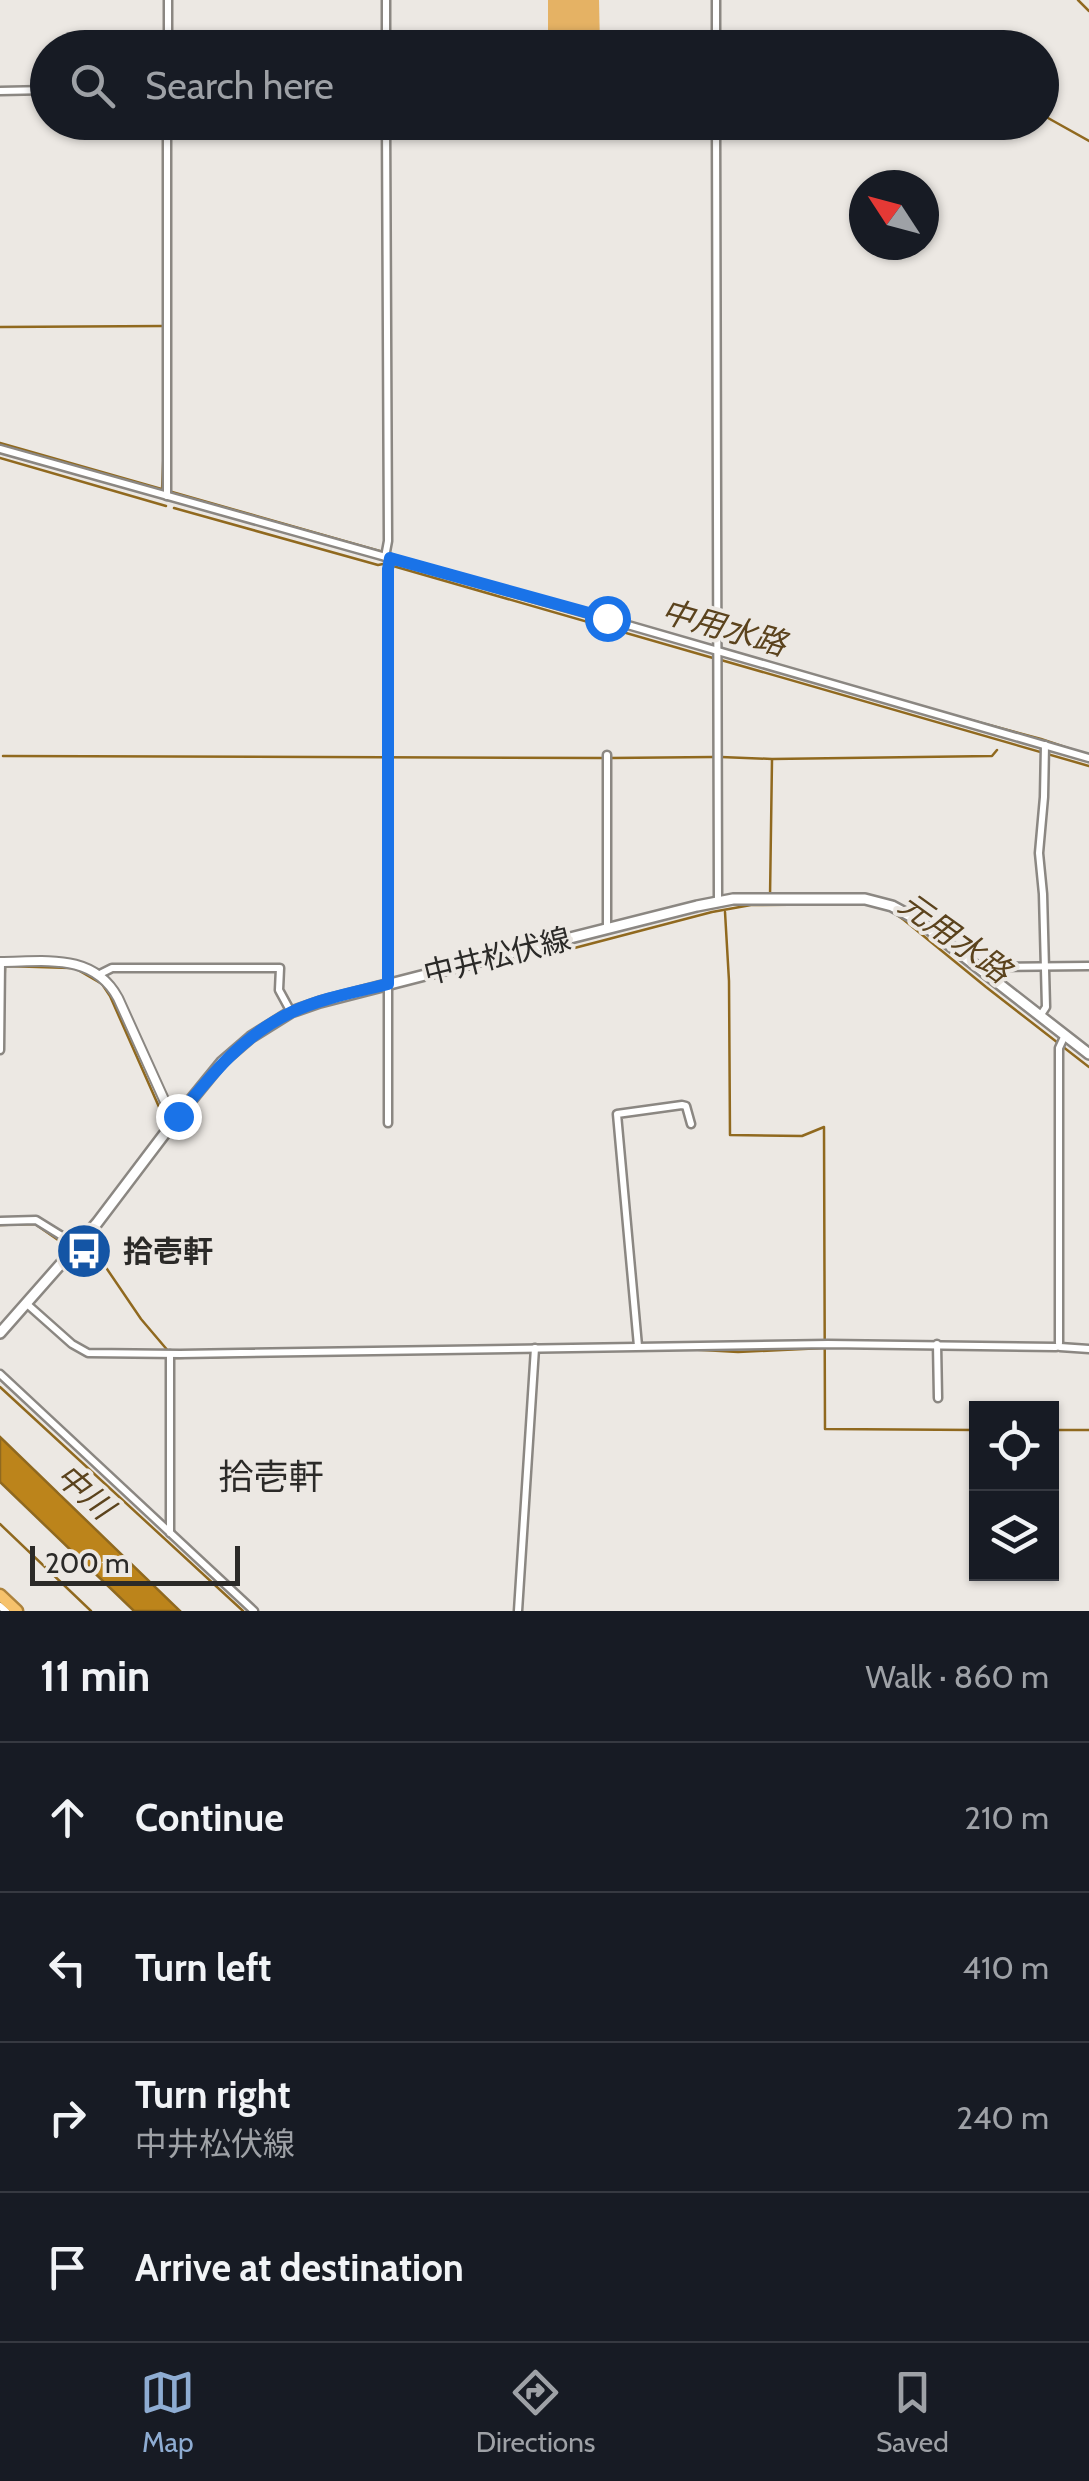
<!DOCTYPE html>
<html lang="en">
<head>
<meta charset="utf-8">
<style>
	body { margin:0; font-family:Cabin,"Noto Sans JP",sans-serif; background:#242831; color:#f1f3f6 }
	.controls { position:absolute; right:30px; bottom:30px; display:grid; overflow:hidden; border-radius:0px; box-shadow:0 2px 8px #0004 }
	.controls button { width:90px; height:90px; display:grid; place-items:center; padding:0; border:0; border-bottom:2px solid #363941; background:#171b24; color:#f1f3f6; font:50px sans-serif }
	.compass { position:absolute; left:849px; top:170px; width:90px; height:90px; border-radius:50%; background:#171b24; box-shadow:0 2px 8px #0004; rotate:306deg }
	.scale { position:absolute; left:30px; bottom:25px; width:210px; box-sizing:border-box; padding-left:10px; border:5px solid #2b2a28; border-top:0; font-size:28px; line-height:35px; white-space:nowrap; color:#2b2a28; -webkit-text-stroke:8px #ece8e3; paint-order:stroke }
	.stop { position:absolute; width:30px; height:30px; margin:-22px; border:8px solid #1a73e8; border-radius:50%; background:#fff }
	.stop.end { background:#1a73e8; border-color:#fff; box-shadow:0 2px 10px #0008 }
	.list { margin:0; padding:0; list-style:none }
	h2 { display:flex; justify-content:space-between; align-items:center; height:130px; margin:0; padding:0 40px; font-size:42px }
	h2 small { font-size:32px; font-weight:400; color:#9ea1a6 }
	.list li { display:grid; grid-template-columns:65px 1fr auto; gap:30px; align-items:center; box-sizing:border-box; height:150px; padding:0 40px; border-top:2px solid #363941 }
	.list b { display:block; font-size:38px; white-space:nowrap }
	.list p { margin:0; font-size:32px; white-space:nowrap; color:#9ea1a6 }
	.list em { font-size:32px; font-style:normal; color:#9ea1a6 }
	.icon { flex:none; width:55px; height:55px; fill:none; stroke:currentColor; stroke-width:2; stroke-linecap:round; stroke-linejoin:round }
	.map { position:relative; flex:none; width:1089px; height:1611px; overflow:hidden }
	.search { position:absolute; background:#171b24; box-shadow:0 2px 8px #0004; left:30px; right:30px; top:30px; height:110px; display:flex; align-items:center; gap:25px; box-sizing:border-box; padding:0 35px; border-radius:55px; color:#9ea1a6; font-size:38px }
	.sheet { height:730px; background:#171b24 }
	nav { display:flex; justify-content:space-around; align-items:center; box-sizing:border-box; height:140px; border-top:2px solid #363941; background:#171b24; font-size:28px; color:#9ea1a6 }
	nav a { display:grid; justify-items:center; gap:5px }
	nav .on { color:#8eacd2 }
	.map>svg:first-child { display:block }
	.green { fill:#e5b264 }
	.water { fill:#bc841b; stroke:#90691f; stroke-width:2.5 }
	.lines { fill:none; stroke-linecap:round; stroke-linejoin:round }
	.stream { stroke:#90691f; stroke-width:2.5 }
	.minor-casing { stroke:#8b8782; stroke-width:11 }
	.tertiary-casing { stroke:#8b8782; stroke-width:12 }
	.secondary-casing { stroke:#8b8782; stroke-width:14 }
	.trunk-casing { stroke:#ad833d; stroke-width:15 }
	.minor { stroke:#fff; stroke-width:6 }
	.tertiary { stroke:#fff; stroke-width:8 }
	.secondary { stroke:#fff; stroke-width:9 }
	.trunk { stroke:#f6c26c; stroke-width:10 }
	.route { stroke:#1a73e8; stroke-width:12 }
	.labels { text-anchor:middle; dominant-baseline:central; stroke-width:8; stroke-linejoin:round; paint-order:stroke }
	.street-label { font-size:30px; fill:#2b2a28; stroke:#ece8e3 }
	.poi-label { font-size:30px; font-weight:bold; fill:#2b2a28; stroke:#ece8e3; text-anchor:start }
	.water-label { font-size:32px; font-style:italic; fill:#5b431d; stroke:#ece8e3 }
	.quarter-label { font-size:35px; fill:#2b2a28; stroke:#ece8e3 }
</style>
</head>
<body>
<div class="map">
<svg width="1089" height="1611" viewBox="0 0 1089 1611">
	<rect width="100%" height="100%" fill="#ece8e3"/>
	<!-- green -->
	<path class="green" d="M548,0H599L600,47H548Z"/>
	<!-- water -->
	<path class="water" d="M0,1437L180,1611H134L0,1482Z"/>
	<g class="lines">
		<!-- stream -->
		<g class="stream">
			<path d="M1078,0L1089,11"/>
			<path d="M1048,118L1089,141"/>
			<path d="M0,327L163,326"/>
			<path d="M0,443L527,593"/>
			<path d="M0,458L166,506"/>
			<path d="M162,490L164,443"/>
			<path d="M174,508L378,565L383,564"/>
			<path d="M393,566L713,658"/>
			<path d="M721,660L1089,766"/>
			<path d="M915,705L1041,739L1089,755"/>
			<path d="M3,756L603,758"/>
			<path d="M721,757L772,759L992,756L997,750"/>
			<path d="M611,758L713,757"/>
			<path d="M770,897L772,760"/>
			<path d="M725,912L729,981L730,1135L802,1136L824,1127L825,1429L976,1430"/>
			<path d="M540,957L712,912L751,905L868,904L890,910L904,920L986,987L1089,1067"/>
			<path d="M78,970L102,984L110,996L163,1116"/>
			<path d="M4,998L5,966L70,968"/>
			<path d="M0,1225L35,1224L61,1242"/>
			<path d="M90,1244L141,1319L169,1352"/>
			<path d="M684,1349L738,1352L824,1348"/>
			<path d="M174,1358L416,1353"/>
			<path d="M0,1387L243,1611"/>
			<path d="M1052,1430H1089"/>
			<path d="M0,1524L91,1611"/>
		</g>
		<!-- minor casing -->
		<g class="minor-casing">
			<g id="minor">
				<path d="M168,0V48"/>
				<path d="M386,0V48"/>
				<path d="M716,48V0"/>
				<path d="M0,91L48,90"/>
				<path d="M167,122V496"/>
				<path d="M716,122L718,901"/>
				<path d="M0,449L607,619L1089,758"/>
				<path d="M385,557L388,541L386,122"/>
				<path d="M607,928V755"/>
				<path d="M985,972L993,967L1089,966"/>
				<path d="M100,974L112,968H280L279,990L291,1012"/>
				<path d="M1040,1016L1046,1007L1043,894L1039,853L1044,797L1045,745"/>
				<path d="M0,1050L1,962"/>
				<path d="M388,1123V569L391,558"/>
				<path d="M0,1221L36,1220L78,1246"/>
				<path d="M27,1304L72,1344L88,1353L180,1354L828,1344L1056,1347"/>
				<path d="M1059,1343V1048L1065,1035"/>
				<path d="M937,1344L938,1398"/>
				<path d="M638,1346L617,1114L682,1105L686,1106L691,1124"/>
				<path d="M1060,1347L1089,1349"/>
				<path d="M170,1354V1533"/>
				<path d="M0,1374L254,1611"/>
				<path d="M0,1606L6,1611"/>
				<path d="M518,1611L535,1348"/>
			</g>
		</g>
		<!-- tertiary casing -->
		<g class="tertiary-casing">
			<path id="tertiary" d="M0,962C44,962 93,952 118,998L166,1104L178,1116"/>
		</g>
		<!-- secondary casing -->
		<g class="secondary-casing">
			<path id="secondary" d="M0,1333L97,1223L178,1116L222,1062L251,1037L291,1012L320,1002L499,956L697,906L733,899H865L892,906L916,919L1089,1054"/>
		</g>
		<!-- trunk casing -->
		<g class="trunk-casing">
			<path id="trunk" d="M0,1595L17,1611"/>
		</g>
		<!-- minor -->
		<use href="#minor" class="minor"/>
		<!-- tertiary -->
		<use href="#tertiary" class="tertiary"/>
		<!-- secondary -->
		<use href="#secondary" class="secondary"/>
		<!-- trunk -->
		<use href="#trunk" class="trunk"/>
	</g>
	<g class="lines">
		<!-- route -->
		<path class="route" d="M178,1116C211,1075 243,1035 292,1012C322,998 356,992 388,984V569L390,558L607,618"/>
	</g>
	<!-- icons -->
	<defs>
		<g id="bus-disc" transform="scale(2.875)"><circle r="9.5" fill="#1455a5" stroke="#ece8e3"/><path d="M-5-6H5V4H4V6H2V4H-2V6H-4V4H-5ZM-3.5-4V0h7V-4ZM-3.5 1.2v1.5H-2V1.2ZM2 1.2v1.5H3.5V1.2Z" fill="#fff"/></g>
	</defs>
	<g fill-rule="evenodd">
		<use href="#bus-disc" x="84" y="1251"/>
	</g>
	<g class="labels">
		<!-- street labels -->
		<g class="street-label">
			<text transform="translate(497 956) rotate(-14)">中井松伏線</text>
		</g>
		<!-- poi labels -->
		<g class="poi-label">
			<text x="123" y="1251">拾壱軒</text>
		</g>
		<!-- water labels -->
		<g class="water-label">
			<text transform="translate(724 627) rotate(16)">中用水路</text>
			<text transform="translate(955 937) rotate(36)">元用水路</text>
			<text transform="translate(85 1491) rotate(42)">中川</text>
		</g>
		<!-- quarter labels -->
		<g class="quarter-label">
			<text x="271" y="1476">拾壱軒</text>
		</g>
	</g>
</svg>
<div class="controls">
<button><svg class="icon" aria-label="locate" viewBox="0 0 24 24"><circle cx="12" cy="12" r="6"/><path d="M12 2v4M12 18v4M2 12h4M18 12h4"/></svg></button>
<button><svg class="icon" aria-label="layers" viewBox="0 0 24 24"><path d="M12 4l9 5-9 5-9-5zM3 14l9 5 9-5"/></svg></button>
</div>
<svg class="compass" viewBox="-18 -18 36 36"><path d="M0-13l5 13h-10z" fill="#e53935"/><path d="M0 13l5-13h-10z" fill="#9ea1a6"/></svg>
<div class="scale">200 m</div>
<div class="stop" style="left:607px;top:618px"></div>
<div class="stop end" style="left:178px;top:1116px"></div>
<div class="search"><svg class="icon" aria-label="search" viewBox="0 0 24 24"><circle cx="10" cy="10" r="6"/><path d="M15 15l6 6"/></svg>Search here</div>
</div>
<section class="sheet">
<h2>11 min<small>Walk · 860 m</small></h2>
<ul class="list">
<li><svg class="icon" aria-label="ahead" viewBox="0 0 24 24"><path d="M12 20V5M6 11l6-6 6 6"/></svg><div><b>Continue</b></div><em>210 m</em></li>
<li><svg class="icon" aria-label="left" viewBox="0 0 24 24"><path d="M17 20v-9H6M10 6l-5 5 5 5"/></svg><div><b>Turn left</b></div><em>410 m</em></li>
<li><svg class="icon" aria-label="right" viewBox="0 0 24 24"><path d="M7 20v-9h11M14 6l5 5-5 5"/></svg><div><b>Turn right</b><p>中井松伏線</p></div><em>240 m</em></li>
<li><svg class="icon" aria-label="arrive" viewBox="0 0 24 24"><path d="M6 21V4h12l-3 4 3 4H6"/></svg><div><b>Arrive at destination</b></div></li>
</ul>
</section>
<nav>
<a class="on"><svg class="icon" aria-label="map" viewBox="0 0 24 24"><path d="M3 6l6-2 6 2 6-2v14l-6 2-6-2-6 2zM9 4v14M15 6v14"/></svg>Map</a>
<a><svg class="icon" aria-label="directions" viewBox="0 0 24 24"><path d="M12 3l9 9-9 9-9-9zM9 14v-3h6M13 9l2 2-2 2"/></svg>Directions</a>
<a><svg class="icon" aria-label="saved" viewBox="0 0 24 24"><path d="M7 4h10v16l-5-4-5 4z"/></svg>Saved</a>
</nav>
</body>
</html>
